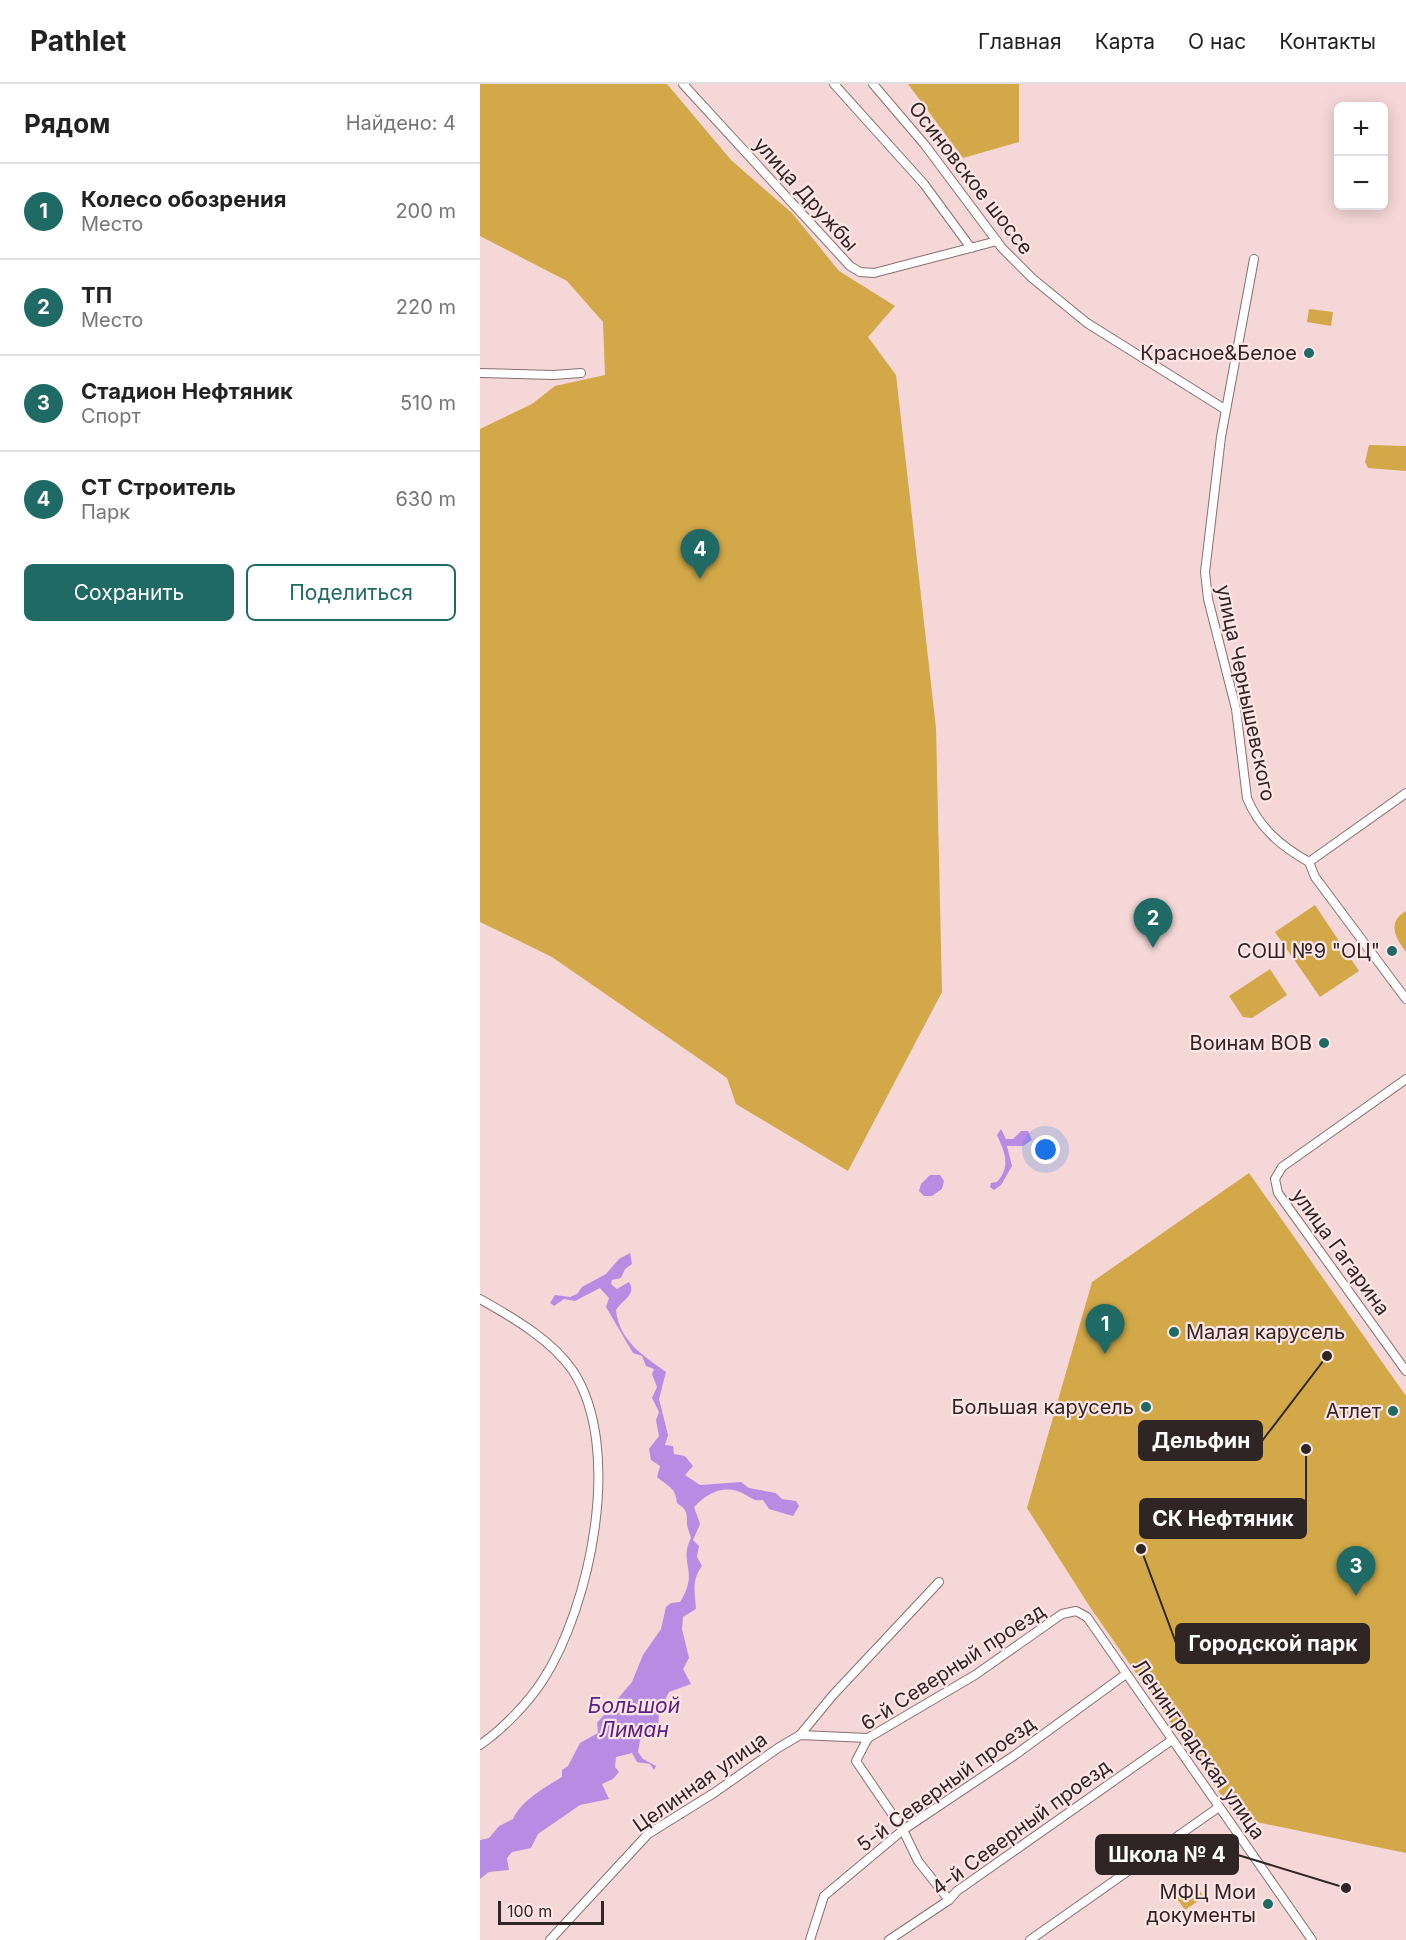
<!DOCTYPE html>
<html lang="ru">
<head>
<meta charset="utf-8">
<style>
	body { margin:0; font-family:Inter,sans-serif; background:#f6f6f6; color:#222 }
	.controls { position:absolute; right:18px; top:18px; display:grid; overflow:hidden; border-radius:9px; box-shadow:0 3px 15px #0003 }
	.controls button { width:54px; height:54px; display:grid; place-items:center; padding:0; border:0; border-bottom:2px solid #e0e0e0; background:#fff; color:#222; font:30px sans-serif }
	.scale { position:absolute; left:18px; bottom:15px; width:106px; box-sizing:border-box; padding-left:6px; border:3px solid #302525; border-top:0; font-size:16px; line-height:21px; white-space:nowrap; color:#302525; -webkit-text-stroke:4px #fee6e6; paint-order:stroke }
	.you { position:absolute; left:566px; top:1066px; width:21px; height:21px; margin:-15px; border:4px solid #fff; border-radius:50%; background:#1a73e8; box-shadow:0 0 0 9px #1a73e833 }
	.badge { display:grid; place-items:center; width:39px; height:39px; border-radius:50%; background:#1f6a65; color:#fff; font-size:20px; font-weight:700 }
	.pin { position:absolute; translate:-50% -50px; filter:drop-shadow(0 2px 3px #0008) }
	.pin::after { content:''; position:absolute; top:32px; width:21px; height:18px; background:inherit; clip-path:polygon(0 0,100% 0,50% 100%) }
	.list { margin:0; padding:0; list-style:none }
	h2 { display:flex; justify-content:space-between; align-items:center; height:78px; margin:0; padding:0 24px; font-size:26px }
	h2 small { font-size:20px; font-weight:400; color:#767676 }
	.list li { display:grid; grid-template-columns:39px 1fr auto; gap:18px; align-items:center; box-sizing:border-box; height:96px; padding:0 24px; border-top:2px solid #e0e0e0 }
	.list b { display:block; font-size:22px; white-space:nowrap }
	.list p { margin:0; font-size:20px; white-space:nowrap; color:#767676 }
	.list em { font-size:20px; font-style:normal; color:#767676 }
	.actions { display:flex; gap:12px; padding:18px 24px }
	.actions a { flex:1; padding:14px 0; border:2px solid #1f6a65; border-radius:9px; text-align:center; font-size:21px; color:#1f6a65 }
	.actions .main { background:#1f6a65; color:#fff }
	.map { position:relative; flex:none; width:926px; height:1856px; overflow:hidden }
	header { display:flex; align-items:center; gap:36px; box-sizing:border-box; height:84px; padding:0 30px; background:#fff; border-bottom:2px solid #e0e0e0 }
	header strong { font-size:28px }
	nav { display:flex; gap:33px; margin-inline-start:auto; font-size:21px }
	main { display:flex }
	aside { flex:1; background:#fff }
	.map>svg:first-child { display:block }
	.green { fill:#d2a848 }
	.water { fill:#b88ce2 }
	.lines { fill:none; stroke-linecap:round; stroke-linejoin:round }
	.street-casing { stroke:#896f70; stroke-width:10 }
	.street { stroke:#fff; stroke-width:8 }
	.poi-dot { fill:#1f6a65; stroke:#fee6e6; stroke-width:2 }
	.labels { text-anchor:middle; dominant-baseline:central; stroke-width:4.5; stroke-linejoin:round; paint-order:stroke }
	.street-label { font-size:20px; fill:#302525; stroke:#fee6e6 }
	.poi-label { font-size:20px; fill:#302525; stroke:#fee6e6; text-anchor:end }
	.water-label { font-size:21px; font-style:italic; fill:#5b2084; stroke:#fee6e6 }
	.leader { fill:none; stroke:#302525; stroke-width:2 }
	.callout-dot { fill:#302525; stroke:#fee6e6; stroke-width:2 }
	.callout { fill:#302525; stroke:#302525; stroke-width:2 }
	.callout-label { font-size:21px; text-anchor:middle; font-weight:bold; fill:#fff }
</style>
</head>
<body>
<header>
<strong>Pathlet</strong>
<nav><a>Главная</a><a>Карта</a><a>О нас</a><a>Контакты</a></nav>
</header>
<main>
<aside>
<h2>Рядом<small>Найдено: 4</small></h2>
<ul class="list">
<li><span class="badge">1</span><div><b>Колесо обозрения</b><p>Место</p></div><em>200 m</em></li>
<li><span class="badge">2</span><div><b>ТП</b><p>Место</p></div><em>220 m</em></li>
<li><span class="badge">3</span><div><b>Стадион Нефтяник</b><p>Спорт</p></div><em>510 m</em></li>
<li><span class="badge">4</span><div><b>СТ Строитель</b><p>Парк</p></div><em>630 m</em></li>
</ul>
<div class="actions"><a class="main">Сохранить</a><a>Поделиться</a></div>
</aside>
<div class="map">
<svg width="926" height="1856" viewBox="0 0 926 1856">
	<rect width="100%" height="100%" fill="#f5d7d7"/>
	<!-- green -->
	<g class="green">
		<path d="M0,0H187L251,76L312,129L359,187L415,222L388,253L416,291L456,644L462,908L368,1087L256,1020L247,994L72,873L0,838V345L52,320L75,302L125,291L123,238L87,197L0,152Z"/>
		<path d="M428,0H539V58L483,74Z"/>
		<path d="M829,225L853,228L851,242L827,238Z"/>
		<path d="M889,361L926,362V387L888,384L885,378Z"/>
		<path d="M835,821L879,887L840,913L795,848Z"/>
		<path d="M926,827V868C916,855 906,838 926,827Z"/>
		<path d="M790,885L807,911L772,934L763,933L749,912Z"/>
		<path d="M769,1089L926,1312V1769L757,1734L610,1523L547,1424L612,1198Z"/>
		<path d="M715,1800L724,1813L705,1826L696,1813Z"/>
	</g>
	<!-- water -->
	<g class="water">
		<path d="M521,1045L526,1055H533L541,1047H548L552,1056L543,1062H527L532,1082L521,1101L514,1106L510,1103L511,1099L517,1098C531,1082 525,1069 517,1051Z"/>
		<path d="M450,1091H460L464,1097L462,1105L452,1112H444L439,1107L441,1100Z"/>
		<path d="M150,1169L152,1180L145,1185L141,1194L132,1196L131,1200L137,1205L149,1198C157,1211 142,1216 136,1226C139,1257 164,1272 186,1288L179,1315L188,1351L185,1361L193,1362L194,1370L205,1372L213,1382L205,1391L220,1401L261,1398L269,1404L296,1409L302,1415L316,1417L319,1422L313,1432L289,1425L283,1416C274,1417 273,1415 266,1411C246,1399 228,1408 214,1423L220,1440L213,1456L219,1462L217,1473L222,1482C211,1497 215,1508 216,1525L203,1533L202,1545L209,1574L203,1585L211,1600L189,1608L179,1628L178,1645L160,1656L158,1668L163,1675L176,1682L174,1686L170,1680L157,1678L152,1669L136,1673L135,1683L139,1688L133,1695L122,1700L129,1715L100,1721L58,1750L51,1764L32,1768L27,1774L29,1786L9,1788L0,1795V1756L9,1754L19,1742L33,1735C42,1716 64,1704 82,1693V1686L88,1682L100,1659L118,1649L117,1639L152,1598L163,1571L181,1545L186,1523L191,1519L200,1518C220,1487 198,1480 211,1454C210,1449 207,1444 207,1440C207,1428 207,1426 197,1419C196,1403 187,1402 177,1393L180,1382L171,1376L169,1365L179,1352L176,1336L179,1328L172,1314L177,1303L172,1290L174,1285L166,1282L162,1272L153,1269L126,1223L129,1214L120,1204L95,1217L84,1215L74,1222L70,1219L75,1211L90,1213L97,1210L102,1203L126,1190L139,1175Z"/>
	</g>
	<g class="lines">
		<!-- street casing -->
		<g class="street-casing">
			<g id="street">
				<path d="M203,0L370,182L380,188L394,189L517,157"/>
				<path d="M354,0L444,100L491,164"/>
				<path d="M393,0L445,61L522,164L552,194L607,239L746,326"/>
				<path d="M774,175L741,353L725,488L728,515L756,625L767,714C779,744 801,762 829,778"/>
				<path d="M0,289L73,291L101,289"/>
				<path d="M829,778L835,793L926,915"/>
				<path d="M829,778L926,709"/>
				<path d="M926,995L802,1083L795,1095L798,1109L926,1287"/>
				<path d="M0,1215C32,1233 72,1256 93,1287C144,1365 110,1523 63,1596C48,1619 23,1645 0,1661"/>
				<path d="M320,1651L353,1611L459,1498"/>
				<path d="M469,1816L438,1777L423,1746L376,1677L388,1654L495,1591L582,1530L596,1527L607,1533L832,1856"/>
				<path d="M70,1856L168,1750L234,1709L298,1664L320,1651L388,1654"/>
				<path d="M330,1856L344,1812L423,1746L535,1671L646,1590"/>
				<path d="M409,1856L469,1816L477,1807L692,1656"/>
				<path d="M550,1856L739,1723"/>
			</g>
		</g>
		<!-- street -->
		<use href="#street" class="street"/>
	</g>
	<!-- markers -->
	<g class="poi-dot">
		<circle cx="829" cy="269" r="6"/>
		<circle cx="912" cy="867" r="6"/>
		<circle cx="844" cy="959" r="6"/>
		<circle cx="694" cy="1248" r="6"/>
		<circle cx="666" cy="1323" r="6"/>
		<circle cx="913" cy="1327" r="6"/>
		<circle cx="788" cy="1820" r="6"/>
	</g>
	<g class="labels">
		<!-- street labels -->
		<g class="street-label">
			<text transform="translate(491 94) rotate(52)">Осиновское шоссе</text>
			<text transform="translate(326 110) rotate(48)">улица Дружбы</text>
			<text transform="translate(766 609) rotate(78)">улица Чернышевского</text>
			<text transform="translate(861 1168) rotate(54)">улица Гагарина</text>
			<text transform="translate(473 1583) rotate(-33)">6-й Северный проезд</text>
			<text transform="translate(719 1665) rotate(55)">Ленинградская улица</text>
			<text transform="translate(220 1698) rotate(-35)">Целинная улица</text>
			<text transform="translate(466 1700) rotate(-36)">5-й Северный проезд</text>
			<text transform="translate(541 1743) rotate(-36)">4-й Северный проезд</text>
		</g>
		<!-- poi labels -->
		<g class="poi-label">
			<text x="817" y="269">Красное&amp;Белое</text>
			<text x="900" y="867">СОШ №9 "ОЦ"</text>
			<text x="832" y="959">Воинам ВОВ</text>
			<text x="706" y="1248" text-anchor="start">Малая карусель</text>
			<text x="654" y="1323">Большая карусель</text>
			<text x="901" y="1327">Атлет</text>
			<text x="776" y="1808">МФЦ Мои<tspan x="776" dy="23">документы</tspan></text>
		</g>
		<!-- water labels -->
		<g class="water-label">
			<text x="154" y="1621">Большой<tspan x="154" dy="24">Лиман</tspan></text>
		</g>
	</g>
	<!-- callouts -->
	<path class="leader" d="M847 1272L782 1357M826 1365L826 1434M661 1465L696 1559M866 1804L758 1771"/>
	<g class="callout-dot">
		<circle cx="847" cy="1272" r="6"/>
		<circle cx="826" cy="1365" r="6"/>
		<circle cx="661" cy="1465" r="6"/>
		<circle cx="866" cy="1804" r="6"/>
	</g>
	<g class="callout">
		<rect x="659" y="1337" width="123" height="39" rx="6"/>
		<rect x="660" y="1415" width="166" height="39" rx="6"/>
		<rect x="696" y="1540" width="193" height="39" rx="6"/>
		<rect x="616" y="1751" width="142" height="39" rx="6"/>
	</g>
	<g class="callout-label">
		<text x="721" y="1364">Дельфин</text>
		<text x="743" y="1442">СК Нефтяник</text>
		<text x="793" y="1567">Городской парк</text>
		<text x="687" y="1778">Школа № 4</text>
	</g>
</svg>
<div class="controls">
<button>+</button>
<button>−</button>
</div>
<div class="scale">100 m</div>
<div class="you"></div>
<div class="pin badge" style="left:625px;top:1270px">1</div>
<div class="pin badge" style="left:673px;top:864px">2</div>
<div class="pin badge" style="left:876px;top:1512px">3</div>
<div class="pin badge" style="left:220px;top:495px">4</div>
</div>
</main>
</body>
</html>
